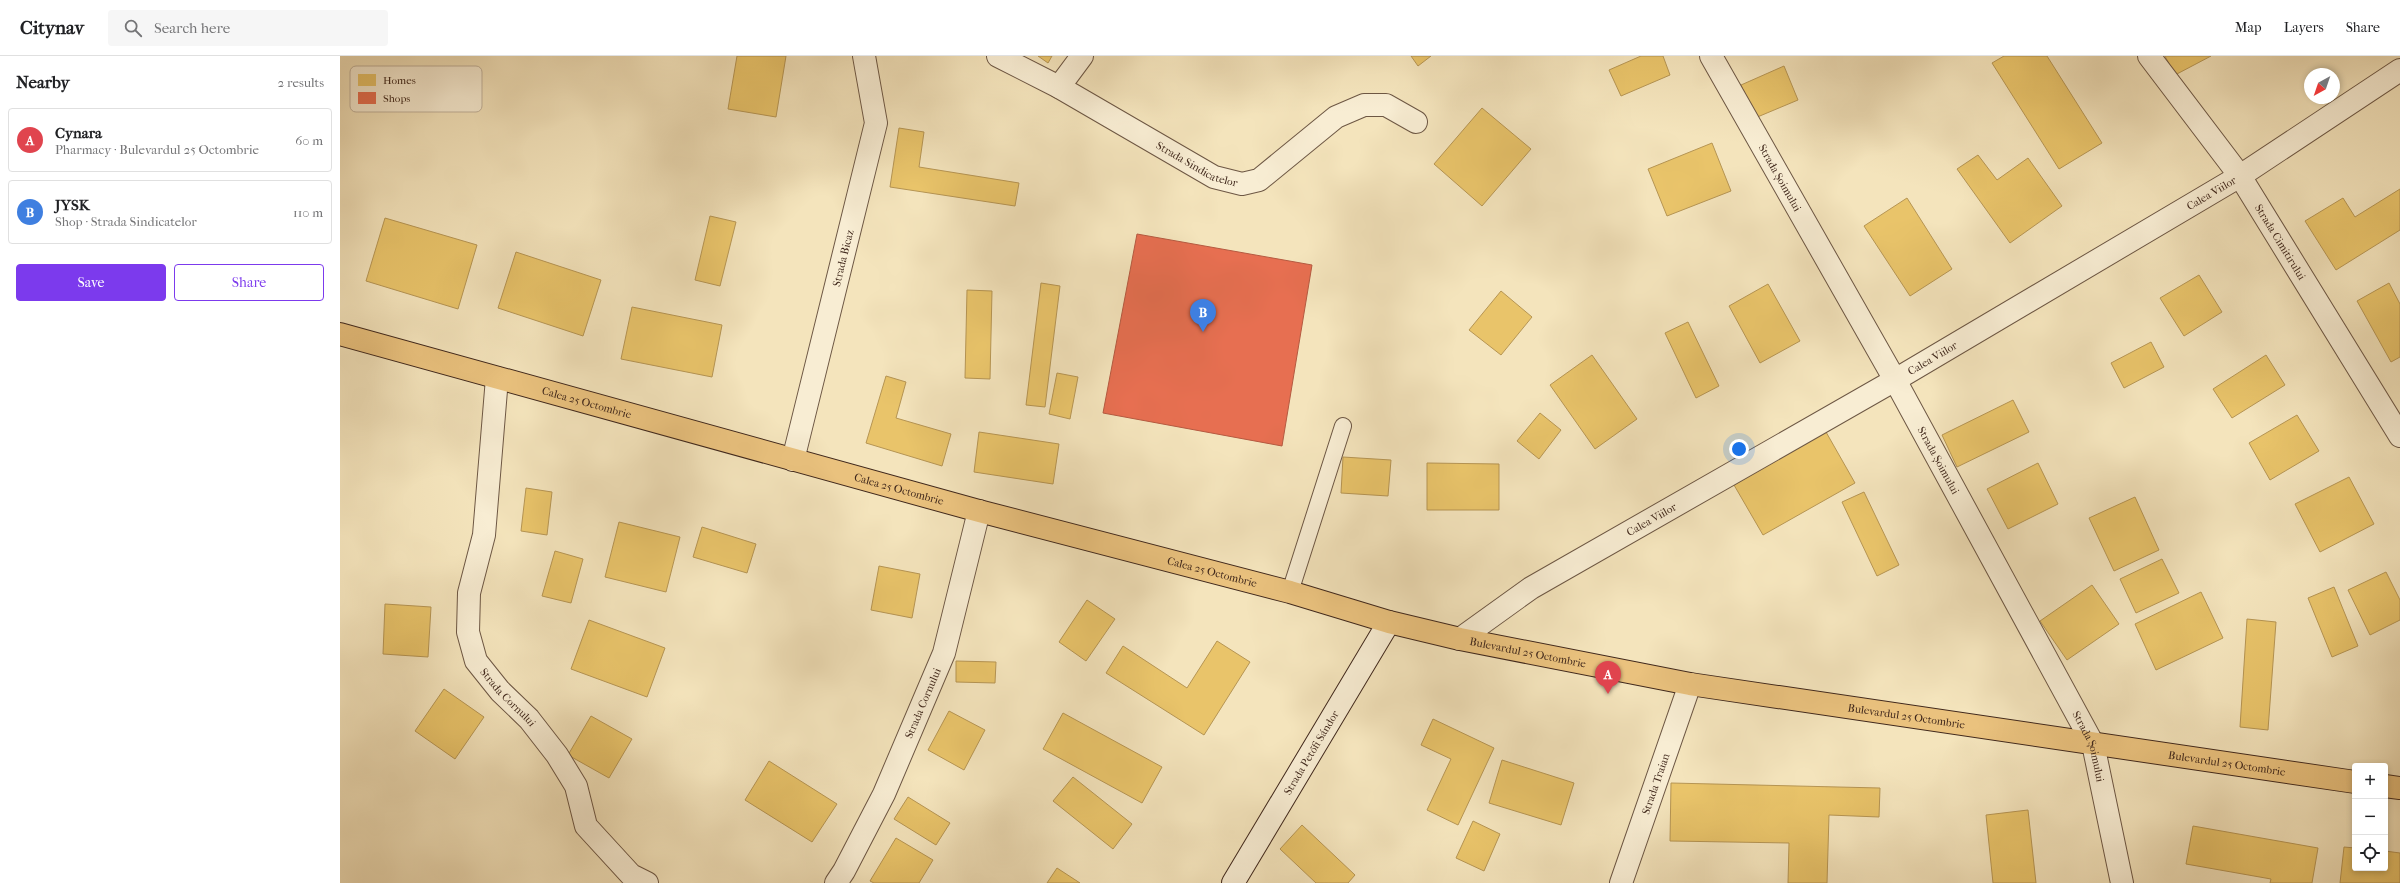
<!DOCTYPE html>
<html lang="en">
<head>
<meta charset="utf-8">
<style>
	body { margin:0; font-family:"IM FELL French Canon",serif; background:#f6f6f6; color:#202124 }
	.controls { position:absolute; right:12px; bottom:12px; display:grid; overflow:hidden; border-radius:4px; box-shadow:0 2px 6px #0003 }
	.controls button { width:36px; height:36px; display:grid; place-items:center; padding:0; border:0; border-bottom:1px solid #e0e0e0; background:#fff; color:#202124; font:20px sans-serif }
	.compass { position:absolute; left:1964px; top:12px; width:36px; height:36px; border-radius:50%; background:#fff; box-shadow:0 2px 6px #0003; rotate:220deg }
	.you { position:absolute; left:1399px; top:393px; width:14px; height:14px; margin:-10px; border:3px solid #fff; border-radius:50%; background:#1a73e8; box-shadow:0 0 0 6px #1a73e833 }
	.badge { display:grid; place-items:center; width:26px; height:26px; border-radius:50%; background:#7c3aed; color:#fff; font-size:13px; font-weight:700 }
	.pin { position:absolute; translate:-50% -33px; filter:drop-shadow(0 1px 2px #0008) }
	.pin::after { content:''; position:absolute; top:21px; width:14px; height:12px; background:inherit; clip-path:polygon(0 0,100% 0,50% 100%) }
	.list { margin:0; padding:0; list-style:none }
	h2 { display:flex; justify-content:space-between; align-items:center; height:52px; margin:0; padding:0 16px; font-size:17px }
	h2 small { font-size:13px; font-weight:400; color:#757577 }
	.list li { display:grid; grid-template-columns:26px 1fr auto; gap:12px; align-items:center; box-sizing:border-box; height:64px; margin:0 8px 8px; padding:0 8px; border:1px solid #e0e0e0; border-radius:4px }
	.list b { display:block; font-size:15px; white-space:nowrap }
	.list p { margin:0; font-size:13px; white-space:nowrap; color:#757577 }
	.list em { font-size:13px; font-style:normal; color:#757577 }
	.actions { display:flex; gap:8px; padding:12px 16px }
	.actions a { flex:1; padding:9px 0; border:1px solid #7c3aed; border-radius:4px; text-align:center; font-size:14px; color:#7c3aed }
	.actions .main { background:#7c3aed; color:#fff }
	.icon { flex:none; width:22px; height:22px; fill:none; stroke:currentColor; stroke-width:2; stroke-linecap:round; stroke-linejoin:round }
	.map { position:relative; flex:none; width:2060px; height:827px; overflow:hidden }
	header { display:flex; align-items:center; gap:24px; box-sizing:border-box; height:56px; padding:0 20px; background:#fff; border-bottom:1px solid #e0e0e0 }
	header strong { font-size:19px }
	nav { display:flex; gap:22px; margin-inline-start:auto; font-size:14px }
	.search { width:280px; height:36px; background:#f6f6f6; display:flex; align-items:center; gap:10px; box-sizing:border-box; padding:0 14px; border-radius:4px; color:#757577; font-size:15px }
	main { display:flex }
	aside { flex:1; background:#fff }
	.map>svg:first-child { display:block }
	.homes { fill:#e9c46a; stroke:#b69553 }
	.shops { fill:#e76f51; stroke:#b55a41 }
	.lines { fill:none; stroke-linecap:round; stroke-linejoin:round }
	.service-casing { stroke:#6d5744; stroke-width:18 }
	.minor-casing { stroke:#6d5744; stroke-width:24 }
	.tertiary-casing { stroke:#6d5744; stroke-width:24 }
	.secondary-casing { stroke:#40281c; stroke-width:24 }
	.primary-casing { stroke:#40281c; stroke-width:24 }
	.service { stroke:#f8edd3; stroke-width:16 }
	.minor { stroke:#f8edd3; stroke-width:22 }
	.tertiary { stroke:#f8edd3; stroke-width:22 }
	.secondary { stroke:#f8edd3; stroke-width:22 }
	.primary { stroke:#eac27e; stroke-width:22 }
	.labels { text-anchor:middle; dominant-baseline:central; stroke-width:4; stroke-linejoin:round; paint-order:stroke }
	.street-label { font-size:11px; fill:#40281c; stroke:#f8edd3 }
	.key { fill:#f8edd3; stroke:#c1b29c; stroke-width:1 }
	.key-label { font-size:11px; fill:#40281c }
</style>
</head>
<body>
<header>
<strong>Citynav</strong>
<div class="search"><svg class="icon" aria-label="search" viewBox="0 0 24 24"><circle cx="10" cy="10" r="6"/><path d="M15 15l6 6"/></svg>Search here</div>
<nav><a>Map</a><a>Layers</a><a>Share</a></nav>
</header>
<main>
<aside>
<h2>Nearby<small>2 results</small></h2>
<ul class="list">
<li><span class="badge" style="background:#e0444e">A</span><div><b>Cynara</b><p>Pharmacy · Bulevardul 25 Octombrie</p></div><em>60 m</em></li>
<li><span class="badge" style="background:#3f7fe0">B</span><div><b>JYSK</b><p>Shop · Strada Sindicatelor</p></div><em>110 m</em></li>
</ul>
<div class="actions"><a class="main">Save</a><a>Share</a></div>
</aside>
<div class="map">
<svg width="2060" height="827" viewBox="0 0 2060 827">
	<rect width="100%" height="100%" fill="#f4e4bc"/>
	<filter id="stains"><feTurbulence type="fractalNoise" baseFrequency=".005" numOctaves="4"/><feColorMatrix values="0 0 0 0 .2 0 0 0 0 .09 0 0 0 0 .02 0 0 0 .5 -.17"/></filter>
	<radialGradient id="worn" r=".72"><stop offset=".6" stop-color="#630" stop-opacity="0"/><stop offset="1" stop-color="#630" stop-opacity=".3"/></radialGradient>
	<!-- homes -->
	<g class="homes">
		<path d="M397,0H446L436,61L388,53Z"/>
		<path d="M698,0H712L708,7Z"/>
		<path d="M1071,0H1091L1078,10Z"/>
		<path d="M1301,0H1323L1330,19L1281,40L1269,14Z"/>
		<path d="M1664,0H1707L1762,87L1719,113L1652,7Z"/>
		<path d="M1825,0H1871L1835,19Z"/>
		<path d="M1444,10L1458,44L1415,62L1401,29Z"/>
		<path d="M1142,52L1191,93L1142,150L1094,108Z"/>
		<path d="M559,72L584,76L579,111L679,127L675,150L550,131Z"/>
		<path d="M1372,87L1391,135L1327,160L1308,113Z"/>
		<path d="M1638,99L1657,124L1688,102L1722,150L1670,187L1617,113Z"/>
		<path d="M2060,133V174L1996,214L1965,165L2003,142L2015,161Z"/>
		<path d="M1567,142L1612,213L1570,240L1524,170Z"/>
		<path d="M370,160L396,166L380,230L355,224Z"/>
		<path d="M45,162L137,189L118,253L26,225Z"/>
		<path d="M176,196L261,224L243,280L158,252Z"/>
		<path d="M1859,219L1882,256L1844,280L1820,242Z"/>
		<path d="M701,227L720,230L705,351L686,349Z"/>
		<path d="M2049,227L2060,248V301L2051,306L2017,245Z"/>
		<path d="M1428,228L1460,285L1420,307L1389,250Z"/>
		<path d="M627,234L652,235L650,323L625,322Z"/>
		<path d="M1161,235L1192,261L1161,299L1129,274Z"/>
		<path d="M292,251L382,269L372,321L281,303Z"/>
		<path d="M1348,266L1379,330L1356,342L1325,277Z"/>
		<path d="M1811,286L1824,311L1784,332L1771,307Z"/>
		<path d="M1252,299L1297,363L1255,393L1210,329Z"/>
		<path d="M1926,299L1945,329L1892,362L1873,333Z"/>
		<path d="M717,317L738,321L730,363L709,358Z"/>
		<path d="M546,320L566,326L556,362L611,378L602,410L526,387Z"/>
		<path d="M1673,344L1689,376L1617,411L1602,379Z"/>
		<path d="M1200,357L1221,374L1199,403L1177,385Z"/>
		<path d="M1957,359L1979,395L1930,424L1909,387Z"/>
		<path d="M639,376L719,388L713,428L634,416Z"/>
		<path d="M1486,376L1515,427L1423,479L1394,429Z"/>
		<path d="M1003,401L1051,404L1048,440L1001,437Z"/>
		<path d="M1087,407L1159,408V454H1087Z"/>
		<path d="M1698,407L1718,448L1668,473L1647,433Z"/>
		<path d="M2009,421L2034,468L1980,496L1955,448Z"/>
		<path d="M186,432L212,436L207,479L181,475Z"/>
		<path d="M1524,436L1559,509L1537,520L1502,446Z"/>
		<path d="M1795,441L1819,494L1774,515L1749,462Z"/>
		<path d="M279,466L340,481L326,536L265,521Z"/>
		<path d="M362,471L416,488L407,517L353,501Z"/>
		<path d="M215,495L243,503L231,547L202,540Z"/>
		<path d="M1822,503L1839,537L1796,557L1780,523Z"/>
		<path d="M539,510L580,518L572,562L531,554Z"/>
		<path d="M2046,516L2060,544V564L2030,579L2008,534Z"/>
		<path d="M1752,529L1779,568L1727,604L1700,565Z"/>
		<path d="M1994,531L2018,590L1992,601L1968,542Z"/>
		<path d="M1861,536L1883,582L1816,614L1795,568Z"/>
		<path d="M747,544L775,563L746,605L719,586Z"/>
		<path d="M45,548L91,551L88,601L43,598Z"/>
		<path d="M1907,563L1936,566L1928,674L1900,671Z"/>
		<path d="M249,564L325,592L307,641L231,613Z"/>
		<path d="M877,585L910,606L864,679L766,617L783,590L847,632Z"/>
		<path d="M616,605L656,606L655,627L616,626Z"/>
		<path d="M104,633L144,661L115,703L75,675Z"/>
		<path d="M609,655L645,674L624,714L588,694Z"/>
		<path d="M723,657L822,711L802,747L703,693Z"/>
		<path d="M251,660L292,683L269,722L228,699Z"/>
		<path d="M1093,663L1154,692L1118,769L1087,754L1111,703L1081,689Z"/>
		<path d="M1162,704L1234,727L1221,769L1149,747Z"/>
		<path d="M429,705L497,748L472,786L405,744Z"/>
		<path d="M733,721L792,768L773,793L713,745Z"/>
		<path d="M1331,727L1540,732L1539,761L1489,759L1487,827H1448L1449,787L1330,785Z"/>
		<path d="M568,741L610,767L596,789L554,763Z"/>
		<path d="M1688,754L1696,827H1653L1646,759Z"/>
		<path d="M1133,765L1160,778L1144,815L1116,802Z"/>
		<path d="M962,769L1015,819L1008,827H976L940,793Z"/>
		<path d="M1853,770L1978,792L1972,827H1930L1931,823L1846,808Z"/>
		<path d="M556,782L593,804L579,827H534L530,825Z"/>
		<path d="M2004,791L2015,792V812H2045V795L2060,797V827H2000Z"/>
		<path d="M717,812L740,827H707Z"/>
	</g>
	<!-- shops -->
	<path class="shops" d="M797,178L972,209L942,390L763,357Z"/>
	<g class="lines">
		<!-- service casing -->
		<g class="service-casing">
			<path id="service" d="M950,536L1003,370"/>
		</g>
		<!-- minor casing -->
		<g class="minor-casing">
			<g id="minor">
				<path id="s1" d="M658,0L719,31L874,121L902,128L919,124L996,61L1024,49H1046L1076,66"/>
				<path id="s2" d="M1371,0L1555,324L1753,688L1782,827"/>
				<path d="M719,31L742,0"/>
				<path id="s3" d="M157,322L144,479L129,537L128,576L136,605L160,635L189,663L217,699L236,730L246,770L291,819L307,827"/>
				<path id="s4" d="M453,404L536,67L524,0"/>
				<path id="s5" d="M496,827L504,815L544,738L604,597L639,455"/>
				<path id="s6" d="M1281,827L1350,628"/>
			</g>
		</g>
		<!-- tertiary casing -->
		<g class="tertiary-casing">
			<g id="tertiary">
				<path id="s7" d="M1809,0L1900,120L2060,380"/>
				<path id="s8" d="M1120,583L1191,532L1555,324L1900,120L2060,14"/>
			</g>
		</g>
		<!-- secondary casing -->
		<g class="secondary-casing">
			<g id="secondary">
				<path id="s9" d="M893,827L1049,566"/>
			</g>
		</g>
		<!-- primary casing -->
		<g class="primary-casing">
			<g id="primary">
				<path id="s10" d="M0,278L639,455L950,536L1049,566L1120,583L1350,628L2015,726"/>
				<path d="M2045,730L2060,732"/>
			</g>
		</g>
		<!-- service -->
		<use href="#service" class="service"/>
		<!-- minor -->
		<use href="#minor" class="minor"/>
		<!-- tertiary -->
		<use href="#tertiary" class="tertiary"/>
		<!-- secondary -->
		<use href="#secondary" class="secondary"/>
		<!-- primary -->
		<use href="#primary" class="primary"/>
	</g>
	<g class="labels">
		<!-- street labels -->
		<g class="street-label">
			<text stroke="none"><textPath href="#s1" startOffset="227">Strada Sindicatelor</textPath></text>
			<text stroke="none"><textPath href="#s2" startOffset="140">Strada Șoimului</textPath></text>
			<text stroke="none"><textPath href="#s8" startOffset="874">Calea Viilor</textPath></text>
			<text stroke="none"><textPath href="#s7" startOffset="228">Strada Cimitirului</textPath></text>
			<text stroke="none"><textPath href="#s4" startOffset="208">Strada Bicaz</textPath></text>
			<text stroke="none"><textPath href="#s8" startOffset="550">Calea Viilor</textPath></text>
			<text stroke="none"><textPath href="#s10" startOffset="256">Calea 25 Octombrie</textPath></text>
			<text stroke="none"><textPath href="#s2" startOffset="464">Strada Șoimului</textPath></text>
			<text stroke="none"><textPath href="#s10" startOffset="580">Calea 25 Octombrie</textPath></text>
			<text stroke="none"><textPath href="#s8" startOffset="226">Calea Viilor</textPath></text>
			<text stroke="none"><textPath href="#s10" startOffset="904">Calea 25 Octombrie</textPath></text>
			<text stroke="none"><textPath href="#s10" startOffset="1230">Bulevardul 25 Octombrie</textPath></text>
			<text stroke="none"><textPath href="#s3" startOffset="335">Strada Cornului</textPath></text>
			<text stroke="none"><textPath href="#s5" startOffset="200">Strada Cornului</textPath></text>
			<text stroke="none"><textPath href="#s10" startOffset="1614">Bulevardul 25 Octombrie</textPath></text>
			<text stroke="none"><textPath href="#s2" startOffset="788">Strada Șoimului</textPath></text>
			<text stroke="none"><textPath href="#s9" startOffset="152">Strada Petőfi Sándor</textPath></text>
			<text stroke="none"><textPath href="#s10" startOffset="1938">Bulevardul 25 Octombrie</textPath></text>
			<text stroke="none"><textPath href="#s6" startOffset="105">Strada Traian</textPath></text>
		</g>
	</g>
	<!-- legend -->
	<rect x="10" y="10" width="132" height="46" rx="6" class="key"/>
	<rect x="18" y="18" width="18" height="12" fill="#e9c46a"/>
	<rect x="18" y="36" width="18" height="12" fill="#e76f51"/>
	<g class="key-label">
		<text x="43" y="28">Homes</text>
		<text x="43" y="46">Shops</text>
	</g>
	<rect width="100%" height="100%" filter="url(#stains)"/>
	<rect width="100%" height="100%" fill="url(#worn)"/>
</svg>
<div class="controls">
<button>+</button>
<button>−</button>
<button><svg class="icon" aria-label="locate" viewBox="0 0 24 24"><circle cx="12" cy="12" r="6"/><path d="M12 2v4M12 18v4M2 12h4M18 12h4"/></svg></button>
</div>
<svg class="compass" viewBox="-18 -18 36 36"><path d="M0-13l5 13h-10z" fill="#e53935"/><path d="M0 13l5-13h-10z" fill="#757577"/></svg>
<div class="you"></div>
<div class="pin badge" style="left:1268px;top:638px;background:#e0444e">A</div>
<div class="pin badge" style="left:863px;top:276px;background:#3f7fe0">B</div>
</div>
</main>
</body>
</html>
